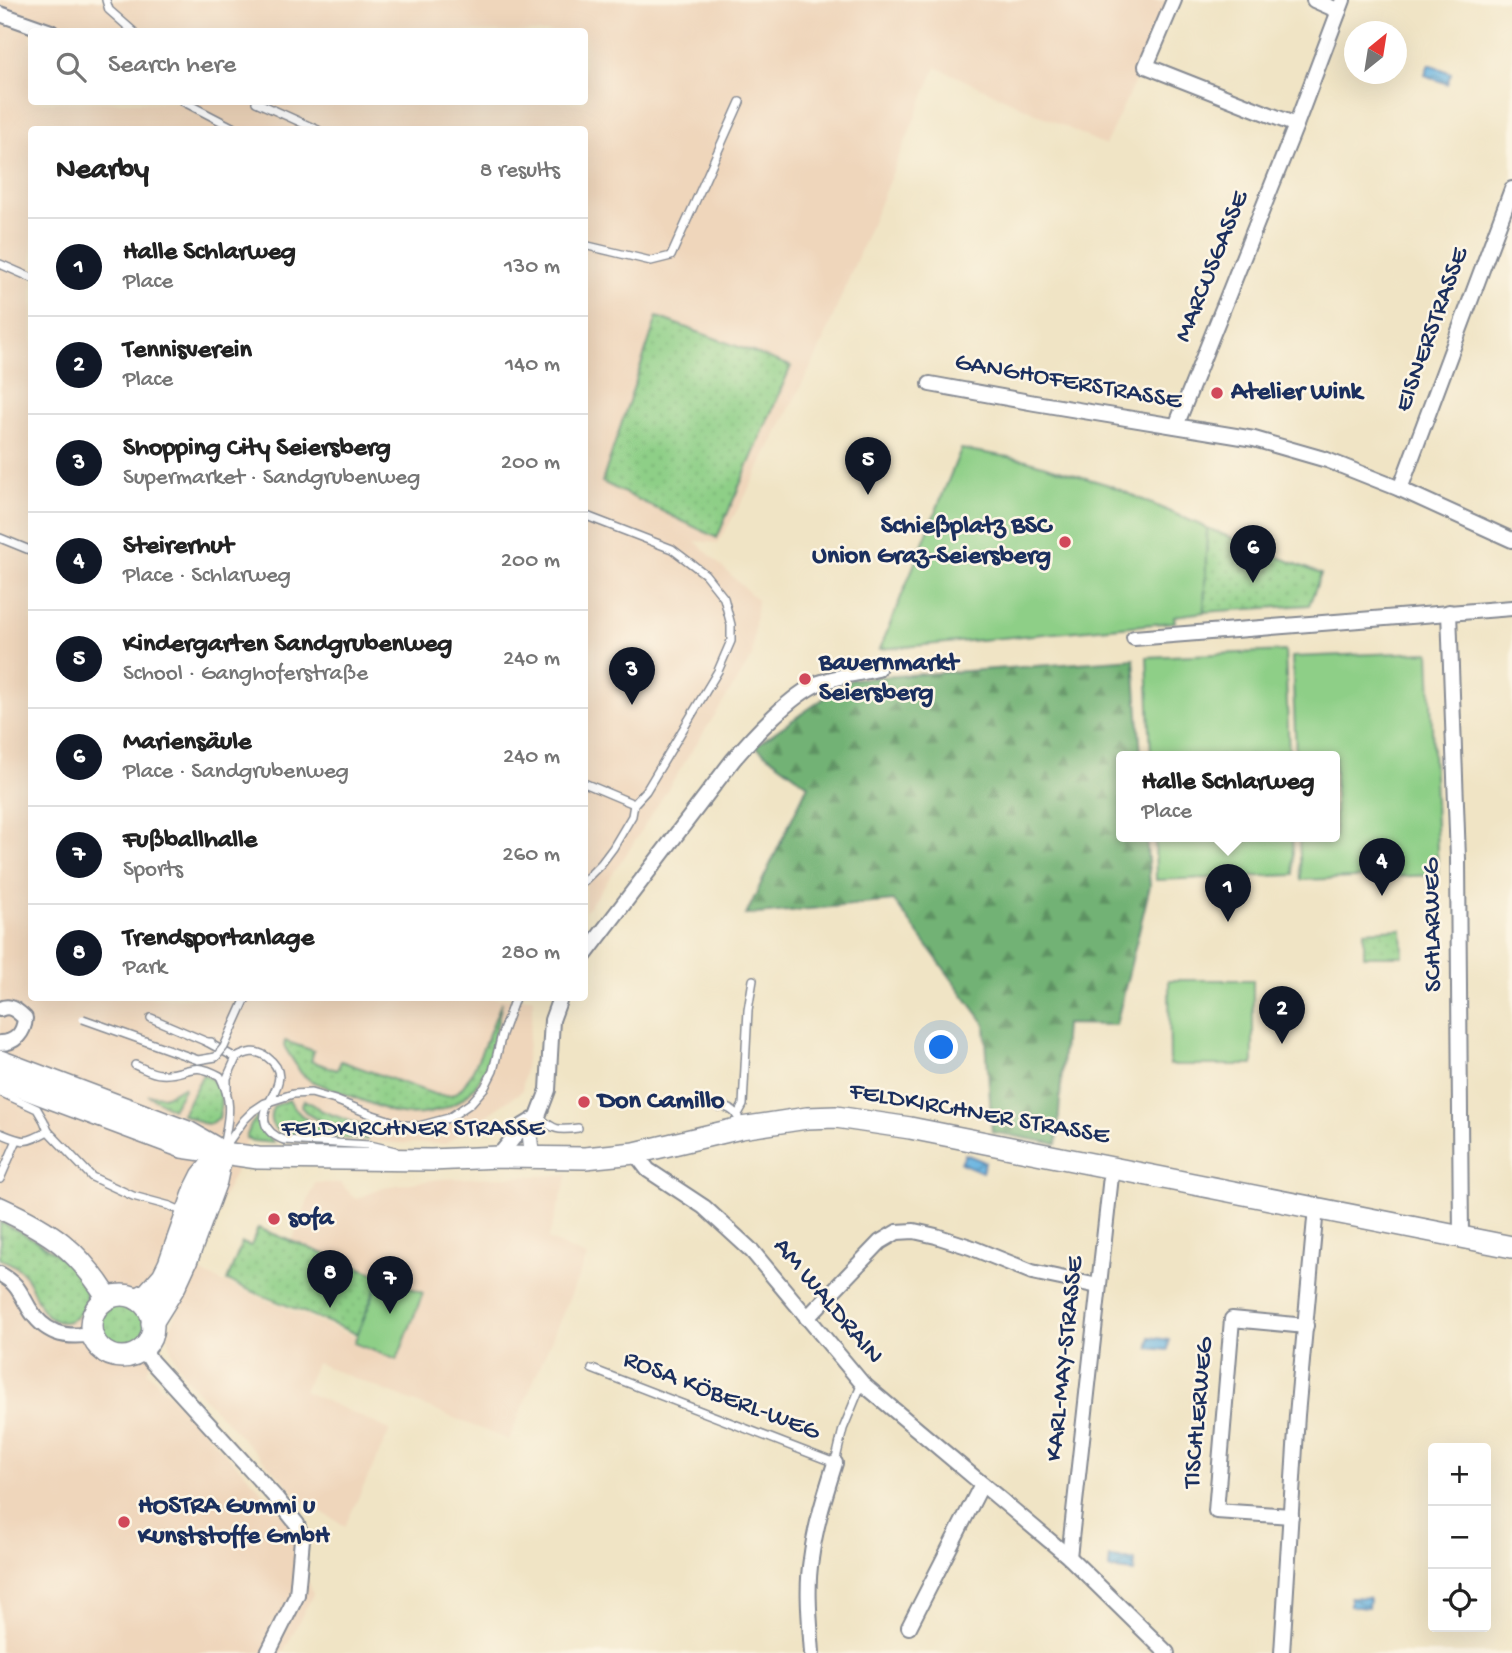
<!DOCTYPE html>
<html lang="en">
<head>
<meta charset="utf-8">
<style>
	body { margin:0; font-family:"Gochi Hand",sans-serif; background:#f2f2f2; color:#222 }
	.controls { position:absolute; right:21px; bottom:21px; display:grid; overflow:hidden; border-radius:7px; box-shadow:0 7px 28px #0002 }
	.controls button { width:63px; height:63px; display:grid; place-items:center; padding:0; border:0; border-bottom:2px solid #e0e0e0; background:#fff; color:#222; font:35px sans-serif }
	.compass { position:absolute; left:1344px; top:21px; width:63px; height:63px; border-radius:50%; background:#fff; box-shadow:0 7px 28px #0002; rotate:30deg }
	.you { position:absolute; left:942px; top:1048px; width:24px; height:24px; margin:-18px; border:5px solid #fff; border-radius:50%; background:#1a73e8; box-shadow:0 0 0 10px #1a73e833 }
	.badge { display:grid; place-items:center; width:46px; height:46px; border-radius:50%; background:#111827; color:#fff; font-size:23px; font-weight:700 }
	.pin { position:absolute; translate:-50% -58px; filter:drop-shadow(0 2px 4px #0008) }
	.pin::after { content:''; position:absolute; top:37px; width:24px; height:21px; background:inherit; clip-path:polygon(0 0,100% 0,50% 100%) }
	.popup { position:absolute; left:1116px; top:751px; width:224px; height:91px; box-sizing:border-box; display:grid; place-content:center; border-radius:7px; background:#fff; filter:drop-shadow(0 2px 5px #0005); font-size:23px; white-space:nowrap; color:#767676 }
	.popup b { font-size:26px; color:#222 }
	.popup::after { content:''; position:absolute; left:50%; top:100%; margin-left:-14px; border:14px solid transparent; border-top-color:#fff }
	.list { margin:0; padding:0; list-style:none }
	h2 { display:flex; justify-content:space-between; align-items:center; height:91px; margin:0; padding:0 28px; font-size:30px }
	h2 small { font-size:23px; font-weight:400; color:#767676 }
	.list li { display:grid; grid-template-columns:46px 1fr auto; gap:21px; align-items:center; box-sizing:border-box; height:98px; padding:0 28px; border-top:2px solid #e0e0e0 }
	.list b { display:block; font-size:26px; white-space:nowrap }
	.list p { margin:0; font-size:23px; white-space:nowrap; color:#767676 }
	.list em { font-size:23px; font-style:normal; color:#767676 }
	.icon { flex:none; width:38px; height:38px; fill:none; stroke:currentColor; stroke-width:2; stroke-linecap:round; stroke-linejoin:round }
	.map { position:relative; flex:none; width:1512px; height:1653px; overflow:hidden }
	.search { position:absolute; background:#fff; box-shadow:0 7px 28px #0002; left:28px; top:28px; width:560px; height:77px; display:flex; align-items:center; gap:18px; box-sizing:border-box; padding:0 24px; border-radius:7px; color:#767676; font-size:26px }
	.panel { position:absolute; background:#fff; box-shadow:0 7px 28px #0002; left:28px; top:126px; width:560px; height:875px; border-radius:7px }
	.map>svg:first-child { display:block }
	.built { fill:#efd6bb; fill-rule:evenodd }
	.grass { fill:url(#grass-dots); stroke:#547f72; stroke-width:2 }
	.forest { fill:url(#forest-firs); stroke:#467069; stroke-width:2 }
	.pitch { fill:#8ecf87; stroke:#547f72; stroke-width:2 }
	.water { fill:url(#water-waves); stroke:#4272a0; stroke-width:2 }
	.lines { fill:none; stroke-linecap:round; stroke-linejoin:round }
	.lane-casing { stroke:#868a92; stroke-width:10 }
	.street-casing { stroke:#868a92; stroke-width:18 }
	.secondary-casing { stroke:#868a92; stroke-width:24 }
	.lane { stroke:#fff; stroke-width:7 }
	.street { stroke:#fff; stroke-width:14 }
	.secondary { stroke:#fff; stroke-width:21 }
	.lane-bridge-casing { stroke:#868a92; stroke-width:10; stroke-linecap:butt }
	.lane-bridge { stroke:#fff; stroke-width:7 }
	.poi-dot { fill:#d1495b; stroke:#fcf5e5; stroke-width:2.5 }
	.labels { text-anchor:middle; dominant-baseline:central; stroke-width:5; stroke-linejoin:round; paint-order:stroke }
	.street-label { font-size:26px; fill:#1b2f5e; stroke:#fcf5e5 }
	.poi-label { font-size:26px; font-weight:bold; fill:#1b2f5e; stroke:#fcf5e5; text-anchor:start }
</style>
</head>
<body>
<div class="map">
<svg width="1512" height="1653" viewBox="0 0 1512 1653">
	<defs>
		<pattern id="grass-dots" width="8" height="8" patternUnits="userSpaceOnUse" patternTransform="scale(1.75)"><rect width="8" height="8" fill="#8ecf87"/><path d="M2 2h.1M6 6h.1" fill="none" stroke="#7ab277" stroke-width="1.8" stroke-linecap="round"/></pattern>
		<pattern id="forest-firs" width="22" height="20" patternUnits="userSpaceOnUse" patternTransform="scale(1.75)"><rect width="22" height="20" fill="#72b274"/><path d="M5 1l3.5 6h-7zM16 11l3.5 6h-7z" fill="#5d9162"/></pattern>
		<pattern id="water-waves" width="16" height="10" patternUnits="userSpaceOnUse" patternTransform="scale(1.75)"><rect width="16" height="10" fill="#68b4e1"/><path d="M0 5q4-4 8 0t8 0" fill="none" stroke="#5593ba"/></pattern>
	</defs>
	<rect width="100%" height="100%" fill="#fcf5e5"/>
	<filter id="ink" filterUnits="userSpaceOnUse"><feTurbulence type="fractalNoise" baseFrequency=".0143" numOctaves="2"/><feDisplacementMap in="SourceGraphic" scale="14" xChannelSelector="R" yChannelSelector="G"/><feConvolveMatrix kernelMatrix="1 2 1 2 8 2 1 2 1" color-interpolation-filters="sRGB"/></filter>
	<filter id="wash" filterUnits="userSpaceOnUse"><feTurbulence type="fractalNoise" baseFrequency=".00686" numOctaves="4" result="noise"/><feDisplacementMap in="SourceGraphic" scale="28" xChannelSelector="R" yChannelSelector="G"/><feGaussianBlur stdDeviation="1.57" result="paint"/><feColorMatrix in="noise" values="0 0 0 0 0 0 0 0 0 0 0 0 0 0 0 0 0 1.4 0 .05"/><feComposite in="paint" operator="in"/></filter>
	<g filter="url(#wash)">
		<rect width="100%" height="100%" fill="#f0e4c5"/>
		<!-- built -->
		<g class="built">
			<path d="M0,0H1173L1105,145L936,67L818,353L744,498L718,543L695,541L757,600L752,657L625,856L585,912L584,130H32V998H534L522,1091L445,1144L247,1140L238,1166L204,1236L147,1371L291,1521L297,1551L313,1594L283,1653H0ZM32,32H584V102H32Z"/>
			<path d="M568,1175L548,1239L587,1257L522,1408L509,1440L316,1363L304,1391L390,1430L345,1526L300,1499L187,1380L177,1363L171,1349L168,1334L194,1270L356,1337L354,1343L423,1293L292,1241L315,1183H341L353,1197L357,1199L383,1187L440,1179Z"/>
		</g>
		<!-- grass -->
		<g class="grass">
			<path d="M657,317L791,366L717,538L602,482Z"/>
			<path d="M1207,528L1321,574L1309,605L1204,612Z"/>
			<path d="M1402,929L1403,956H1364V931Z"/>
			<path d="M502,1002C496,1025 493,1057 481,1077C465,1107 427,1119 395,1113L311,1081L301,1073L284,1046L285,1041L314,1051L311,1061L337,1070L341,1061L434,1094C441,1095 449,1097 456,1093C472,1084 493,1021 502,1002Z"/>
			<path d="M203,1074C225,1085 222,1096 219,1118L209,1124L202,1123L182,1114Z"/>
			<path d="M183,1087L184,1089L172,1109L148,1095L166,1096Z"/>
			<path d="M289,1100C308,1131 333,1130 367,1137V1140L285,1135C271,1129 267,1119 274,1106Z"/>
			<path d="M304,1100L314,1105L320,1110L368,1128V1131C348,1127 311,1125 301,1106Z"/>
			<path d="M258,1115L260,1116C261,1129 267,1135 274,1143L254,1141L246,1138L251,1125Z"/>
			<path d="M0,1222C26,1234 109,1275 80,1313C74,1320 65,1324 56,1321C36,1313 36,1288 23,1273C17,1266 9,1262 0,1259Z"/>
			<path d="M258,1228L381,1276L357,1334L227,1281L242,1243L251,1246Z"/>
			<circle cx="122" cy="1326" r="23"/>
		</g>
		<!-- forest -->
		<path class="forest" d="M1134,659L1141,756H1121V836H1146L1150,886L1116,1025L1065,1024L1057,1144L992,1132L985,1024L894,901L746,915L808,785L755,746L852,679Z"/>
		<!-- pitch -->
		<g class="pitch">
			<path d="M961,449L1026,460L1109,485L1207,528L1204,612L1174,616L1175,622L880,649Z"/>
			<path d="M1285,651L1289,756H1151L1147,657Z"/>
			<path d="M1429,652L1438,875L1301,880L1299,836H1335V756H1296L1292,657Z"/>
			<path d="M1155,836H1292L1294,875L1156,880Z"/>
			<path d="M1169,980H1253V1065H1170Z"/>
			<path d="M381,1276L423,1293L397,1360L354,1343Z"/>
		</g>
		<!-- water -->
		<g class="water">
			<path d="M1429,64L1451,73L1447,84L1425,75Z"/>
			<path d="M965,1154L985,1162L982,1172L961,1163Z"/>
			<path d="M1150,1337L1169,1340L1168,1350L1149,1348Z"/>
			<path d="M1110,1558L1135,1561L1134,1572L1109,1569Z"/>
			<path d="M1350,1597L1369,1598L1368,1608L1350,1606Z"/>
		</g>
	</g>
	<g filter="url(#ink)">
		<g class="lines">
			<!-- lane casing -->
			<g class="lane-casing">
				<g id="lane">
					<path d="M106,0L109,10L134,32"/>
					<path d="M184,102L238,130"/>
					<path d="M256,102L318,130"/>
					<path d="M584,245L651,261L671,256L740,102"/>
					<path d="M0,264L32,278"/>
					<path d="M584,515L672,549L705,574L724,598L731,625V641L718,671L646,791L634,804L632,816L613,848L601,864L584,881"/>
					<path d="M0,538L32,551"/>
					<path d="M584,783L634,804"/>
					<path d="M151,1018L207,1042H211"/>
					<path d="M207,1042L236,1058"/>
					<path d="M135,1065C143,1068 152,1074 161,1074C189,1076 189,1059 220,1076C234,1105 228,1118 223,1148"/>
					<path d="M227,1090V1078L236,1058C247,1052 256,1049 267,1057C297,1079 260,1101 265,1122C267,1132 276,1137 284,1140L370,1145L395,1151"/>
					<path d="M0,1092L37,1109L44,1121L48,1131L92,1177L133,1196L170,1206L186,1213"/>
					<path d="M718,1107C727,1106 733,1109 738,1117"/>
					<path d="M737,1116L743,1105L748,1010L753,980"/>
					<path d="M539,1117C554,1130 558,1131 578,1128"/>
					<path d="M0,1133C24,1143 25,1144 48,1131"/>
					<path d="M224,1148L244,1120L253,1111L265,1103L293,1094L311,1093L335,1100L373,1115L404,1125L419,1126L449,1118L471,1103L485,1087L493,1071L502,1034L515,998"/>
					<path d="M0,1179L17,1140"/>
					<path d="M592,1369L835,1463L843,1429L862,1383"/>
				</g>
			</g>
			<!-- street casing -->
			<g class="street-casing">
				<g id="street">
					<path d="M1174,0L1146,66L1296,125"/>
					<path d="M1314,0L1339,11"/>
					<path d="M0,14L51,32"/>
					<path d="M930,384L1035,403L1254,439L1327,460L1400,489L1512,540"/>
					<path d="M1176,426L1296,125L1343,0"/>
					<path d="M1400,489L1512,189"/>
					<path d="M1449,612L1458,859L1461,1238"/>
					<path d="M1134,638L1512,608"/>
					<path d="M584,956L733,760C753,736 791,695 819,683C838,676 859,673 878,669"/>
					<path d="M0,1009C11,1004 17,1011 25,1018C24,1033 15,1043 0,1043"/>
					<path d="M635,1153L648,1170L704,1207L752,1251L862,1383L1069,1557L1167,1653"/>
					<path d="M498,1157L523,1126L538,1117"/>
					<path d="M532,1157L530,1137L548,1090L552,1020L560,998"/>
					<path d="M0,1274C18,1284 19,1291 29,1308C44,1333 64,1339 92,1334"/>
					<path d="M807,1318L880,1242L897,1232L914,1231L936,1236L970,1247L1032,1272L1098,1286"/>
					<path d="M143,1348L151,1361L277,1499L297,1524L302,1539L297,1595L268,1653"/>
					<path d="M1291,1516L1216,1511L1232,1319L1306,1326"/>
					<path d="M1069,1557L1112,1167"/>
					<path d="M909,1627L982,1484"/>
					<path d="M812,1653C810,1622 806,1590 811,1559C815,1527 825,1495 835,1463"/>
					<path d="M1282,1653L1297,1415L1316,1208"/>
				</g>
			</g>
			<!-- secondary casing -->
			<g class="secondary-casing">
				<g id="secondary">
					<path d="M0,1061L188,1132L214,1147"/>
					<path d="M0,1079L182,1147L258,1158L431,1160L498,1157L585,1158L635,1153L741,1128L807,1118L836,1117L910,1128L1512,1247"/>
					<path d="M0,1208C52,1232 77,1249 108,1298"/>
					<circle cx="122" cy="1326" r="31"/>
					<path d="M137,1299L148,1293L163,1276L169,1264L196,1188L202,1176L221,1153"/>
					<path d="M152,1323L175,1286L186,1262L216,1181L222,1152"/>
				</g>
			</g>
			<!-- lane -->
			<use href="#lane" class="lane"/>
			<!-- street -->
			<use href="#street" class="street"/>
			<!-- secondary -->
			<use href="#secondary" class="secondary"/>
			<!-- lane-bridge casing -->
			<g class="lane-bridge-casing">
				<path id="lane-bridge" d="M83,1019L198,1060L216,1057L224,1047L246,998"/>
			</g>
			<!-- lane-bridge -->
			<use href="#lane-bridge" class="lane-bridge"/>
		</g>
	</g>
	<!-- markers -->
	<g class="poi-dot">
		<circle cx="1217" cy="393" r="7"/>
		<circle cx="1065" cy="542" r="7"/>
		<circle cx="805" cy="679" r="7"/>
		<circle cx="584" cy="1102" r="7"/>
		<circle cx="274" cy="1219" r="7"/>
		<circle cx="124" cy="1522" r="7"/>
	</g>
	<g class="labels">
		<!-- street labels -->
		<g class="street-label">
			<text transform="translate(1213 267) rotate(-68)">MARCUSGASSE</text>
			<text transform="translate(1433 330) rotate(-70)">EISNERSTRASSE</text>
			<text transform="translate(1068 383) rotate(10)">GANGHOFERSTRASSE</text>
			<text transform="translate(1434 925) rotate(-91)">SCHLARWEG</text>
			<text transform="translate(979 1115) rotate(10)">FELDKIRCHNER STRASSE</text>
			<text x="413" y="1130">FELDKIRCHNER STRASSE</text>
			<text transform="translate(827 1302) rotate(50)">AM WALDRAIN</text>
			<text transform="translate(1066 1359) rotate(-84)">KARL-MAY-STRASSE</text>
			<text transform="translate(721 1397) rotate(21)">ROSA KÖBERL-WEG</text>
			<text transform="translate(1200 1413) rotate(-85)">TISCHLERWEG</text>
		</g>
		<!-- poi labels -->
		<g class="poi-label">
			<text x="1231" y="393">Atelier Wink</text>
			<text x="1051" y="527" text-anchor="end">Schießplatz BSC<tspan x="1051" dy="30">Union Graz-Seiersberg</tspan></text>
			<text x="819" y="664">Bauernmarkt<tspan x="819" dy="30">Seiersberg</tspan></text>
			<text x="598" y="1102">Don Camillo</text>
			<text x="288" y="1219">sofa</text>
			<text x="138" y="1507">HOSTRA Gummi u<tspan x="138" dy="30">Kunststoffe GmbH</tspan></text>
		</g>
	</g>
</svg>
<div class="controls">
<button>+</button>
<button>−</button>
<button><svg class="icon" aria-label="locate" viewBox="0 0 24 24"><circle cx="12" cy="12" r="6"/><path d="M12 2v4M12 18v4M2 12h4M18 12h4"/></svg></button>
</div>
<svg class="compass" viewBox="-18 -18 36 36"><path d="M0-13l5 13h-10z" fill="#e53935"/><path d="M0 13l5-13h-10z" fill="#767676"/></svg>
<div class="you"></div>
<div class="pin badge" style="left:1228px;top:922px">1</div>
<div class="popup"><b>Halle Schlarweg</b>Place</div>
<div class="pin badge" style="left:1282px;top:1044px">2</div>
<div class="pin badge" style="left:632px;top:705px">3</div>
<div class="pin badge" style="left:1382px;top:896px">4</div>
<div class="pin badge" style="left:868px;top:495px">5</div>
<div class="pin badge" style="left:1253px;top:583px">6</div>
<div class="pin badge" style="left:390px;top:1314px">7</div>
<div class="pin badge" style="left:330px;top:1308px">8</div>
<div class="search"><svg class="icon" aria-label="search" viewBox="0 0 24 24"><circle cx="10" cy="10" r="6"/><path d="M15 15l6 6"/></svg>Search here</div>
<section class="panel">
<h2>Nearby<small>8 results</small></h2>
<ul class="list">
<li><span class="badge">1</span><div><b>Halle Schlarweg</b><p>Place</p></div><em>130 m</em></li>
<li><span class="badge">2</span><div><b>Tennisverein</b><p>Place</p></div><em>140 m</em></li>
<li><span class="badge">3</span><div><b>Shopping City Seiersberg</b><p>Supermarket · Sandgrubenweg</p></div><em>200 m</em></li>
<li><span class="badge">4</span><div><b>Steirerhut</b><p>Place · Schlarweg</p></div><em>200 m</em></li>
<li><span class="badge">5</span><div><b>Kindergarten Sandgrubenweg</b><p>School · Ganghoferstraße</p></div><em>240 m</em></li>
<li><span class="badge">6</span><div><b>Mariensäule</b><p>Place · Sandgrubenweg</p></div><em>240 m</em></li>
<li><span class="badge">7</span><div><b>Fußballhalle</b><p>Sports</p></div><em>260 m</em></li>
<li><span class="badge">8</span><div><b>Trendsportanlage</b><p>Park</p></div><em>280 m</em></li>
</ul>
</section>
</div>
</body>
</html>
